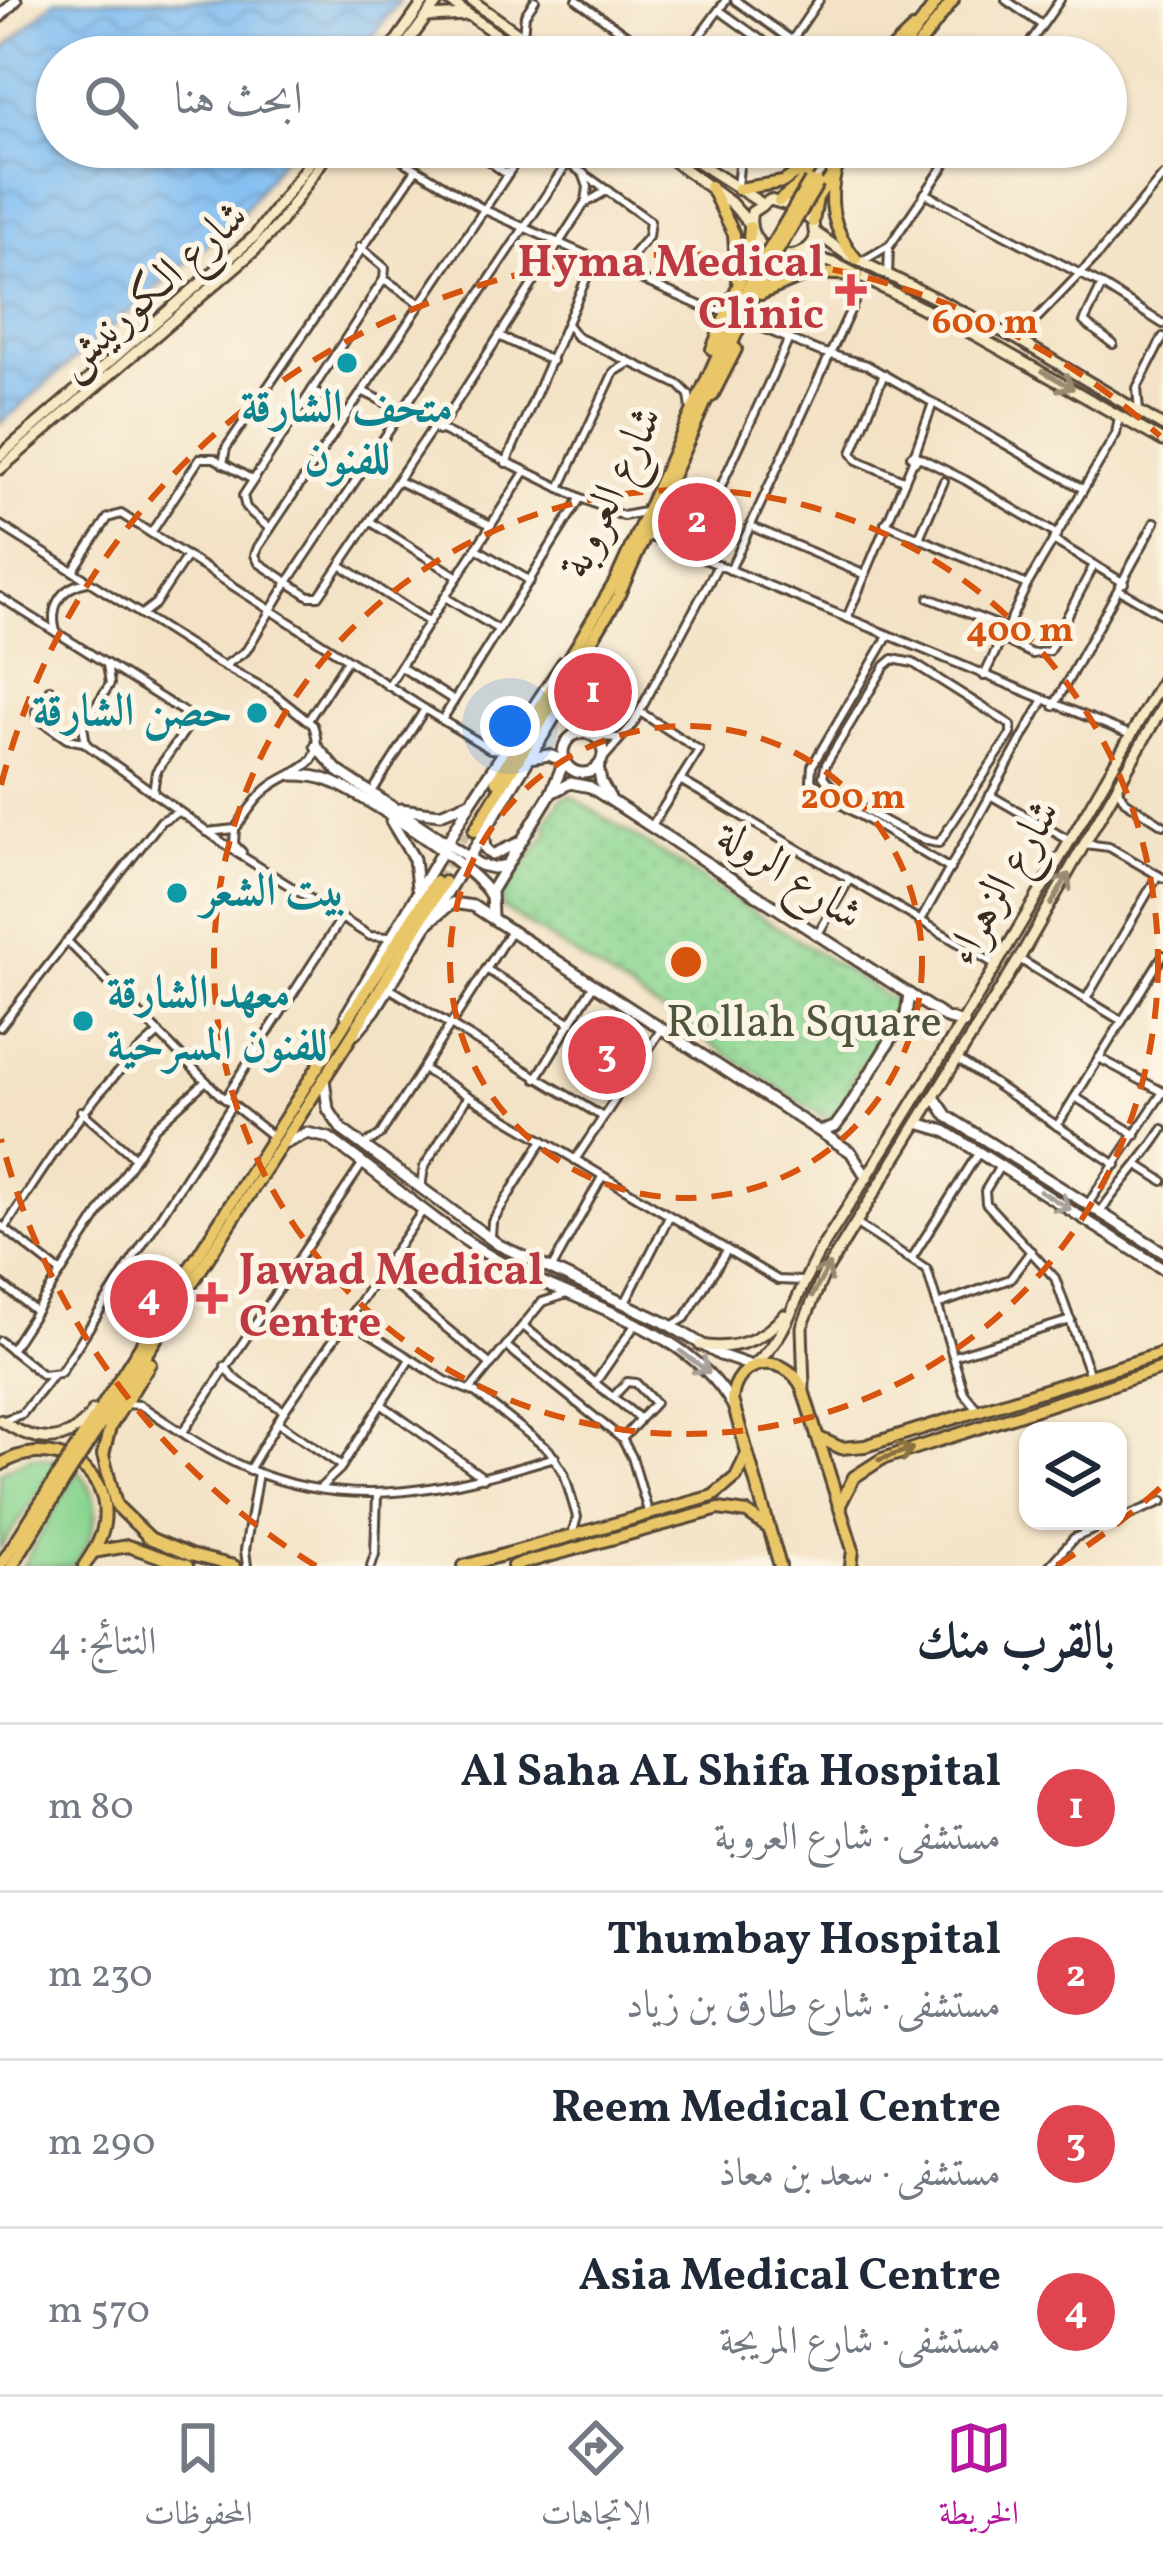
<!DOCTYPE html>
<html lang="ar">
<head>
<meta charset="utf-8">
<style>
	body { margin:0; font-family:Vollkorn,Amiri,serif; background:#f2f2f3; color:#1f2937; direction:rtl }
	.controls { position:absolute; right:36px; bottom:36px; display:grid; overflow:hidden; border-radius:24px; box-shadow:0 3px 9px #0004 }
	.controls button { width:108px; height:108px; display:grid; place-items:center; padding:0; border:0; border-bottom:3px solid #e0e1e3; background:#fff; color:#1f2937; font:60px sans-serif }
	.you { position:absolute; left:510px; top:726px; width:42px; height:42px; margin:-30px; border:9px solid #fff; border-radius:50%; background:#1a73e8; box-shadow:0 0 0 18px #1a73e833 }
	.badge { display:grid; place-items:center; width:78px; height:78px; border-radius:50%; background:#b5179e; color:#fff; font-size:39px; font-weight:700 }
	.pin { position:absolute; translate:-50% -50%; border:6px solid #fff; box-shadow:0 3px 12px #0006 }
	.list { margin:0; padding:0; list-style:none }
	h2 { display:flex; justify-content:space-between; align-items:center; height:156px; margin:0; padding:0 48px; font-size:51px }
	h2 small { font-size:39px; font-weight:400; color:#747a83 }
	.list li { display:grid; grid-template-columns:78px 1fr auto; gap:36px; align-items:center; box-sizing:border-box; height:168px; padding:0 48px; border-top:3px solid #e0e1e3 }
	.list b { display:block; font-size:45px; white-space:nowrap }
	.list p { margin:0; font-size:39px; white-space:nowrap; color:#747a83 }
	.list em { font-size:39px; font-style:normal; color:#747a83 }
	.icon { flex:none; width:66px; height:66px; fill:none; stroke:currentColor; stroke-width:2; stroke-linecap:round; stroke-linejoin:round }
	.map { position:relative; flex:none; width:1163px; height:1566px; overflow:hidden; direction:ltr }
	.search { position:absolute; background:#fff; box-shadow:0 3px 9px #0004; left:36px; right:36px; top:36px; height:132px; display:flex; align-items:center; gap:30px; box-sizing:border-box; padding:0 42px; border-radius:66px; color:#747a83; font-size:45px }
	.sheet { height:828px; background:#fff }
	nav { display:flex; justify-content:space-around; align-items:center; box-sizing:border-box; height:168px; border-top:3px solid #e0e1e3; background:#fff; font-size:33px; color:#747a83 }
	nav a { display:grid; justify-items:center; gap:6px }
	nav .on { color:#b5179e }
	.map>svg:first-child { display:block }
	.green { fill:#8ad591; stroke:#628058; stroke-width:3 }
	.park { fill:url(#park-dots); stroke:#628058; stroke-width:3 }
	.water { fill:url(#water-waves); stroke:#5e7488; stroke-width:3 }
	.lines { fill:none; stroke-linecap:round; stroke-linejoin:round }
	.primary-tunnel { stroke:#cebda4; stroke-width:10; stroke-dasharray:10 5; stroke-linecap:butt }
	.minor-casing { stroke:#574637; stroke-width:12 }
	.tertiary-casing { stroke:#574637; stroke-width:15 }
	.secondary-casing { stroke:#574637; stroke-width:15 }
	.primary-casing { stroke:#574637; stroke-width:16 }
	.minor { stroke:#fff; stroke-width:6 }
	.tertiary { stroke:#fff; stroke-width:9 }
	.secondary { stroke:#f6e9c3; stroke-width:9 }
	.primary { stroke:#e9c769; stroke-width:10 }
	.primary-bridge-casing { stroke:#574637; stroke-width:16; stroke-linecap:butt }
	.primary-bridge { stroke:#e9c769; stroke-width:10 }
	.oneway { stroke:#988a70 }
	.oneway2 { stroke:#a79f9a }
	.oneway3 { stroke:#897140 }
	.ring { fill:none; stroke:#d7540e; stroke-width:6; stroke-dasharray:21 15 }
	.health-dot { fill:#e0444e; stroke:#fcf5e5; stroke-width:4.5 }
	.culture-dot { fill:#0f9aa8; stroke:#fcf5e5; stroke-width:4.5 }
	.labels { text-anchor:middle; dominant-baseline:central; stroke-width:10; stroke-linejoin:round; paint-order:stroke }
	.health-label { font-size:45px; font-weight:bold; fill:#be3a42; stroke:#fcf5e5; text-anchor:end }
	.street-label { font-size:45px; fill:#3b2a1e; stroke:#fcf5e5 }
	.culture-label { font-size:45px; font-weight:bold; fill:#0d838f; stroke:#fcf5e5; text-anchor:start }
	.park-label { font-size:45px; fill:#4f553b; stroke:#fcf5e5 }
	.centre { fill:#d7540e; stroke:#fcf5e5; stroke-width:6 }
	.ring-label { font-size:36px; text-anchor:middle; font-weight:bold; fill:#d7540e; stroke:#fcf5e5; stroke-width:10; stroke-linejoin:round; paint-order:stroke }
</style>
</head>
<body>
<div class="map">
<svg width="1163" height="1566" viewBox="0 0 1163 1566">
	<defs>
		<pattern id="park-dots" width="8" height="8" patternUnits="userSpaceOnUse" patternTransform="scale(3)"><rect width="8" height="8" fill="#8ad591"/><path d="M2 2h.1M6 6h.1" fill="none" stroke="#78b77d" stroke-width="1.8" stroke-linecap="round"/></pattern>
		<pattern id="water-waves" width="16" height="10" patternUnits="userSpaceOnUse" patternTransform="scale(3)"><rect width="16" height="10" fill="#80bdf3"/><path d="M0 5q4-4 8 0t8 0" fill="none" stroke="#6a9ac4"/></pattern>
	</defs>
	<rect width="100%" height="100%" fill="#fcf5e5"/>
	<filter id="ink" filterUnits="userSpaceOnUse"><feTurbulence type="fractalNoise" baseFrequency=".00833" numOctaves="2"/><feDisplacementMap in="SourceGraphic" scale="24" xChannelSelector="R" yChannelSelector="G"/><feConvolveMatrix kernelMatrix="1 2 1 2 8 2 1 2 1" color-interpolation-filters="sRGB"/></filter>
	<filter id="wash" filterUnits="userSpaceOnUse"><feTurbulence type="fractalNoise" baseFrequency=".004" numOctaves="4" result="noise"/><feDisplacementMap in="SourceGraphic" scale="48" xChannelSelector="R" yChannelSelector="G"/><feGaussianBlur stdDeviation="2.7" result="paint"/><feColorMatrix in="noise" values="0 0 0 0 0 0 0 0 0 0 0 0 0 0 0 0 0 1.4 0 .05"/><feComposite in="paint" operator="in"/></filter>
	<g filter="url(#wash)">
		<rect width="100%" height="100%" fill="#f3e2c5"/>
		<!-- green -->
		<g class="green">
			<path d="M31,1457L61,1460L0,1549V1472Z"/>
			<path d="M78,1470C107,1504 96,1532 74,1566H22Z"/>
		</g>
		<!-- park -->
		<path class="park" d="M569,795L897,1003L899,1013L851,1080L853,1088L832,1118L827,1119L503,908L501,896L548,832L546,822L561,799Z"/>
		<!-- water -->
		<path class="water" d="M55,0H400L357,57H57V147H291L240,216L0,424V53Z"/>
	</g>
	<g filter="url(#ink)">
		<g class="lines">
			<!-- primary-tunnel -->
			<path class="primary-tunnel" d="M437,879L469,827"/>
			<!-- minor casing -->
			<g class="minor-casing">
				<g id="minor">
					<path d="M577,0L657,57"/>
					<path d="M735,0L815,57"/>
					<path d="M1006,0L1042,25"/>
					<path d="M719,10L785,57"/>
					<path d="M523,35L525,15L535,0"/>
					<path d="M792,40L819,0"/>
					<path d="M684,57L726,0"/>
					<path d="M751,57L762,40"/>
					<path d="M1020,57L1060,0"/>
					<path d="M380,147L485,210L710,310H727"/>
					<path d="M469,147L508,175"/>
					<path d="M546,147L650,221L648,237L620,270"/>
					<path d="M407,164L419,147"/>
					<path d="M583,173L588,187L586,201"/>
					<path d="M737,186L739,167L751,147"/>
					<path d="M925,193L1098,283L1163,324"/>
					<path d="M360,247L385,268L384,279L369,302"/>
					<path d="M861,262L890,245L957,147"/>
					<path d="M888,275L889,249"/>
					<path d="M384,279L421,304"/>
					<path d="M1102,285L1084,322L1113,344"/>
					<path d="M748,322L818,351L867,365L1083,489"/>
					<path d="M567,324L577,337L679,385L689,395L691,409"/>
					<path d="M501,337L552,361"/>
					<path d="M1018,338L1097,256L1163,176"/>
					<path d="M884,374L852,453L857,460L903,480"/>
					<path d="M318,381L366,307"/>
					<path d="M312,390L347,415"/>
					<path d="M362,391L581,498L623,516L644,512"/>
					<path d="M1139,411L1137,388L1163,337"/>
					<path d="M432,429L319,596H309L259,563L255,555L258,547L526,147"/>
					<path d="M438,431L584,204L608,190"/>
					<path d="M915,453L933,403"/>
					<path d="M915,453L919,458L914,462L911,456Z"/>
					<path d="M919,457L965,480L1056,534"/>
					<path d="M506,463L589,272L600,264"/>
					<path d="M223,464L226,448L415,171"/>
					<path d="M398,481L491,525"/>
					<path d="M560,488L614,372L629,363"/>
					<path d="M371,522L458,577"/>
					<path d="M885,523L1027,585"/>
					<path d="M0,525L213,660L273,693L313,725C329,771 291,768 267,789C254,800 245,816 235,829L207,832"/>
					<path d="M750,526L863,574"/>
					<path d="M270,529L246,508L243,496L316,384"/>
					<path d="M151,533L200,458H214L253,480"/>
					<path d="M646,535L1131,735"/>
					<path d="M919,538L944,481"/>
					<path d="M1053,540L1124,583"/>
					<path d="M476,548L530,581"/>
					<path d="M690,553L789,339"/>
					<path d="M342,566L429,622"/>
					<path d="M730,570L857,296L858,275"/>
					<path d="M73,571L108,518L121,514L442,720L490,749L504,750"/>
					<path d="M1120,590L1163,615"/>
					<path d="M0,597L185,713L186,729L156,772L153,792"/>
					<path d="M445,597L499,630"/>
					<path d="M929,598L1005,628"/>
					<path d="M142,614L155,604L187,556"/>
					<path d="M847,618L913,461"/>
					<path d="M56,632C49,606 61,587 87,582"/>
					<path d="M888,636L812,766L811,780L819,791L950,869"/>
					<path d="M1000,638L1032,654L1049,651L1094,565"/>
					<path d="M893,659L913,663L1011,725V734L939,843C917,843 833,795 823,776L826,764L885,666Z"/>
					<path d="M107,664L110,684L83,726L86,744L237,853L370,936L389,937"/>
					<path d="M224,666L246,651L288,582L578,147"/>
					<path d="M401,667L453,700"/>
					<path d="M984,676L1027,585L1116,434L1119,416"/>
					<path d="M388,686L525,472"/>
					<path d="M50,689L36,711L37,718L67,739L83,742"/>
					<path d="M1054,706L1155,522"/>
					<path d="M640,712L699,750L651,827"/>
					<path d="M309,719L347,660"/>
					<path d="M442,720L580,499"/>
					<path d="M595,737L620,738"/>
					<path d="M602,760L633,724L718,565"/>
					<path d="M680,780L998,966"/>
					<path d="M1117,787L1125,801L1163,825"/>
					<path d="M372,792L425,709"/>
					<path d="M990,795L1070,841"/>
					<path d="M235,829L234,844L242,852"/>
					<path d="M1085,844L1109,847L1163,878"/>
					<path d="M920,922L1043,701"/>
					<path d="M818,934L849,880"/>
					<path d="M69,943L219,1094L271,1135"/>
					<path d="M1019,959L1122,1021"/>
					<path d="M486,969L571,1023"/>
					<path d="M389,988L603,1117"/>
					<path d="M1086,999L1158,875"/>
					<path d="M0,1027L161,821L177,813"/>
					<path d="M1099,1058L1163,1092"/>
					<path d="M957,1059L1116,1165"/>
					<path d="M423,1069L778,1280L803,1281"/>
					<path d="M536,1079L593,986"/>
					<path d="M1075,1097L1136,1135"/>
					<path d="M225,1099L341,919"/>
					<path d="M81,1111L135,1158"/>
					<path d="M1057,1126L1163,955"/>
					<path d="M364,1145L380,1135L510,932"/>
					<path d="M575,1160L661,1030"/>
					<path d="M1000,1166L985,1191L986,1203L1055,1278L1089,1373"/>
					<path d="M1141,1167L1163,1181"/>
					<path d="M421,1188L424,1167L468,1096"/>
					<path d="M1088,1204L1163,1092"/>
					<path d="M1101,1211C1122,1180 1143,1161 1163,1129"/>
					<path d="M855,1223L927,1270L964,1393L977,1409"/>
					<path d="M0,1225L61,1273"/>
					<path d="M5,1228C53,1154 91,1091 159,1033"/>
					<path d="M491,1236L492,1222L543,1140"/>
					<path d="M912,1258L979,1152"/>
					<path d="M552,1268L602,1177"/>
					<path d="M380,1273L491,1365"/>
					<path d="M0,1283L35,1311"/>
					<path d="M625,1303L669,1217"/>
					<path d="M940,1304L1010,1279L1031,1251"/>
					<path d="M347,1319L446,1381L476,1393L549,1450L564,1473L577,1517L572,1535"/>
					<path d="M523,1326L638,1417V1422L622,1439"/>
					<path d="M671,1326L685,1318L727,1250"/>
					<path d="M0,1341L43,1375L60,1373L232,1105"/>
					<path d="M506,1346L622,1439L632,1457L649,1515"/>
					<path d="M11,1350L155,1127L206,1081"/>
					<path d="M954,1356L1071,1320"/>
					<path d="M225,1366L234,1378L284,1411"/>
					<path d="M595,1383L635,1325"/>
					<path d="M470,1390L542,1302L567,1294"/>
					<path d="M614,1396L627,1382L636,1383L655,1403L639,1420"/>
					<path d="M125,1404L140,1405C176,1428 211,1454 251,1470C353,1513 454,1488 555,1457"/>
					<path d="M381,1404L484,1478"/>
					<path d="M4,1420L22,1414L52,1376"/>
					<path d="M277,1422L342,1466"/>
					<path d="M183,1432L363,1163"/>
					<path d="M249,1470L284,1411L424,1209"/>
					<path d="M320,1488L340,1469L410,1359"/>
					<path d="M1118,1520L1163,1501"/>
					<path d="M247,1566L245,1550L258,1473"/>
					<path d="M371,1566L375,1554L377,1494"/>
					<path d="M1049,1566L1074,1538L1114,1521"/>
				</g>
			</g>
			<!-- tertiary casing -->
			<g class="tertiary-casing">
				<g id="tertiary">
					<path d="M0,17L16,0"/>
					<path d="M564,702L572,722L582,732"/>
					<circle cx="583" cy="753" r="20"/>
					<path d="M316,746L338,771L480,865L493,868L507,865"/>
					<path d="M529,758L549,755L564,761"/>
					<path d="M598,766L601,782L610,798"/>
					<path d="M293,775C306,775 318,776 330,781C361,793 476,868 490,895"/>
					<path d="M551,793L570,783L590,787L946,1018L964,1023"/>
					<path d="M400,809L440,814L470,802"/>
					<path d="M391,821L414,859L417,888"/>
					<path d="M483,833L485,848L492,855L518,843"/>
					<path d="M492,917L491,891L551,793L564,762"/>
					<path d="M428,923L452,903L473,906L851,1152L867,1178"/>
					<path d="M346,1015L472,800L563,662"/>
					<path d="M355,1034L375,1010L564,702L581,660"/>
					<path d="M324,1079L328,1109L342,1130L499,1245L664,1322L720,1355L752,1366"/>
					<path d="M934,1097L947,1116L1163,1252"/>
					<path d="M918,1123L945,1131L1163,1269"/>
					<path d="M821,1131L835,1127L846,1112L906,1015L909,994"/>
					<path d="M282,1145L307,1133L329,1138C381,1175 430,1219 485,1253C562,1301 688,1323 733,1406"/>
				</g>
			</g>
			<!-- secondary casing -->
			<g class="secondary-casing">
				<g id="secondary">
					<path d="M448,0L528,57"/>
					<path d="M471,0L551,57"/>
					<path d="M427,17L468,15"/>
					<path d="M385,57L425,0"/>
					<path d="M397,57L439,0"/>
					<path d="M654,147L731,203L749,223"/>
					<path d="M674,147L761,203"/>
					<path d="M770,200L794,207L813,222L815,239C796,274 742,249 752,212Z"/>
					<path d="M816,233L846,254L1017,339L1163,426"/>
					<path d="M804,254L836,264L977,336L1163,441"/>
					<path d="M0,456L255,236L321,147"/>
					<path d="M0,469L255,250L279,224L332,147"/>
					<path d="M700,1345C734,1351 762,1341 784,1315"/>
					<path d="M755,1364C790,1335 799,1283 823,1246C942,1060 1054,871 1163,679"/>
					<path d="M804,1388L802,1327L823,1276L1019,959L1163,706"/>
					<path d="M0,1420C34,1443 68,1449 93,1411"/>
				</g>
			</g>
			<!-- primary casing -->
			<g class="primary-casing">
				<g id="primary">
					<path d="M884,57L913,29"/>
					<path d="M897,57L938,0"/>
					<path d="M910,57L953,0"/>
					<path d="M837,166C826,202 833,231 856,259"/>
					<path d="M710,186L734,234L737,279"/>
					<path d="M738,189L783,182L818,158"/>
					<path d="M779,201L798,186L825,147"/>
					<path d="M813,222L817,198L851,147"/>
					<path d="M763,293L811,273L858,275"/>
					<path d="M761,294L774,273L794,257"/>
					<path d="M712,349L747,264L750,227"/>
					<path d="M712,396L736,349"/>
					<path d="M496,781L616,580L753,277"/>
					<path d="M474,831L617,599L761,279"/>
					<path d="M817,1437L841,1448L865,1446L1163,1353"/>
					<path d="M82,1438L435,882"/>
					<path d="M90,1441L351,1037L444,882"/>
					<path d="M0,1465C45,1435 112,1464 104,1523C102,1540 93,1552 84,1566"/>
					<path d="M840,1505L854,1477L882,1459L1163,1368"/>
					<path d="M147,1537L190,1555L234,1566"/>
					<path d="M150,1538L116,1505L103,1455L110,1427L150,1363"/>
					<path d="M93,1552L128,1546L187,1566"/>
					<path d="M0,1566L59,1474"/>
					<path d="M12,1566L68,1475"/>
					<path d="M464,1566L713,1496L736,1477L746,1456"/>
					<path d="M513,1566L719,1509L747,1513L767,1527"/>
					<path d="M780,1566L732,1400C735,1359 783,1350 802,1387L853,1550L851,1566"/>
				</g>
			</g>
			<!-- minor -->
			<use href="#minor" class="minor"/>
			<!-- tertiary -->
			<use href="#tertiary" class="tertiary"/>
			<!-- secondary -->
			<use href="#secondary" class="secondary"/>
			<!-- primary -->
			<use href="#primary" class="primary"/>
			<!-- primary-bridge casing -->
			<g class="primary-bridge-casing">
				<g id="primary-bridge">
					<path d="M753,277L810,181"/>
					<path d="M761,279L818,183"/>
					<path d="M59,1474L82,1438"/>
					<path d="M68,1475L90,1441"/>
				</g>
			</g>
			<!-- primary-bridge -->
			<use href="#primary-bridge" class="primary-bridge"/>
		</g>
		<!-- one-way arrows -->
		<defs><path id="oneway-shaft" d="M-6 0H5M1.5-3L5.5 0L1.5 3" fill="none" stroke-width="1.6" stroke-linecap="round" stroke-linejoin="round" transform="scale(3)"/></defs>
		<g class="oneway">
			<use href="#oneway-shaft" transform="translate(1058 380) rotate(30)"/>
			<use href="#oneway-shaft" transform="translate(1060 889) rotate(-60)"/>
			<use href="#oneway-shaft" transform="translate(821 1280) rotate(-62)"/>
		</g>
		<g class="oneway2">
			<use href="#oneway-shaft" transform="translate(1055 1200) rotate(32)"/>
			<use href="#oneway-shaft" transform="translate(695 1362) rotate(37)"/>
		</g>
		<use class="oneway3" href="#oneway-shaft" transform="translate(896 1454) rotate(-19)"/>
	</g>
	<!-- distance rings -->
	<g class="ring">
		<circle cx="686" cy="962" r="236"/>
		<circle cx="686" cy="962" r="472"/>
		<path d="M1160 1488A708 708 0 0 1 1056 1566M316 1566A708 708 0 0 1 1 1139M1 785A708 708 0 0 1 1160 436"/>
	</g>
	<!-- markers -->
	<g class="health-dot">
		<path d="M845 272h12v12h12v12h-12v12h-12v-12h-12v-12h12z"/>
		<path d="M206 1280h12v12h12v12h-12v12h-12v-12h-12v-12h12z"/>
	</g>
	<g class="culture-dot">
		<circle cx="347" cy="363" r="12"/>
		<circle cx="257" cy="713" r="12"/>
		<circle cx="177" cy="893" r="12"/>
		<circle cx="83" cy="1021" r="12"/>
	</g>
	<g class="labels">
		<!-- health labels -->
		<g class="health-label">
			<text x="824" y="264">Hyma Medical<tspan x="824" dy="52">Clinic</tspan></text>
			<text x="239" y="1272" text-anchor="start">Jawad Medical<tspan x="239" dy="52">Centre</tspan></text>
		</g>
		<!-- street labels -->
		<g class="street-label">
			<text transform="translate(153 291) rotate(-42)">شارع الكورنيش</text>
			<text transform="translate(613 493) rotate(-65)">شارع العروبة</text>
			<text transform="translate(789 877) rotate(33)">شارع الرولة</text>
			<text transform="translate(1005 883) rotate(-60)">شارع الزهراء</text>
		</g>
		<!-- culture labels -->
		<g class="culture-label">
			<text x="347" y="409" text-anchor="middle">متحف الشارقة<tspan x="347" dy="52">للفنون</tspan></text>
			<text x="233" y="713" text-anchor="end">حصن الشارقة</text>
			<text x="201" y="893">بيت الشعر</text>
			<text x="107" y="995">معهد الشارقة<tspan x="107" dy="52">للفنون المسرحية</tspan></text>
		</g>
		<!-- park labels -->
		<g class="park-label">
			<text x="804" y="1024">Rollah Square</text>
		</g>
	</g>
	<circle cx="686" cy="962" r="18" class="centre"/>
	<g class="ring-label">
		<text x="985" y="333">600 m</text>
		<text x="1020" y="641">400 m</text>
		<text x="853" y="808">200 m</text>
	</g>
</svg>
<div class="controls">
<button><svg class="icon" aria-label="layers" viewBox="0 0 24 24"><path d="M12 4l9 5-9 5-9-5zM3 14l9 5 9-5"/></svg></button>
</div>
<div class="you"></div>
<div class="pin badge" style="left:593px;top:692px;background:#e0444e">1</div>
<div class="pin badge" style="left:697px;top:522px;background:#e0444e">2</div>
<div class="pin badge" style="left:607px;top:1055px;background:#e0444e">3</div>
<div class="pin badge" style="left:149px;top:1299px;background:#e0444e">4</div>
<div class="search"><svg class="icon" aria-label="search" viewBox="0 0 24 24"><circle cx="10" cy="10" r="6"/><path d="M15 15l6 6"/></svg>ابحث هنا</div>
</div>
<section class="sheet">
<h2>بالقرب منك<small>النتائج: 4</small></h2>
<ul class="list">
<li><span class="badge" style="background:#e0444e">1</span><div><b>Al Saha AL Shifa Hospital</b><p>مستشفى · شارع العروبة</p></div><em>80 m</em></li>
<li><span class="badge" style="background:#e0444e">2</span><div><b>Thumbay Hospital</b><p>مستشفى · شارع طارق بن زياد</p></div><em>230 m</em></li>
<li><span class="badge" style="background:#e0444e">3</span><div><b>Reem Medical Centre</b><p>مستشفى · سعد بن معاذ</p></div><em>290 m</em></li>
<li><span class="badge" style="background:#e0444e">4</span><div><b>Asia Medical Centre</b><p>مستشفى · شارع المريجة</p></div><em>570 m</em></li>
</ul>
</section>
<nav>
<a class="on"><svg class="icon" aria-label="map" viewBox="0 0 24 24"><path d="M3 6l6-2 6 2 6-2v14l-6 2-6-2-6 2zM9 4v14M15 6v14"/></svg>الخريطة</a>
<a><svg class="icon" aria-label="directions" viewBox="0 0 24 24"><path d="M12 3l9 9-9 9-9-9zM9 14v-3h6M13 9l2 2-2 2"/></svg>الاتجاهات</a>
<a><svg class="icon" aria-label="saved" viewBox="0 0 24 24"><path d="M7 4h10v16l-5-4-5 4z"/></svg>المحفوظات</a>
</nav>
</body>
</html>
